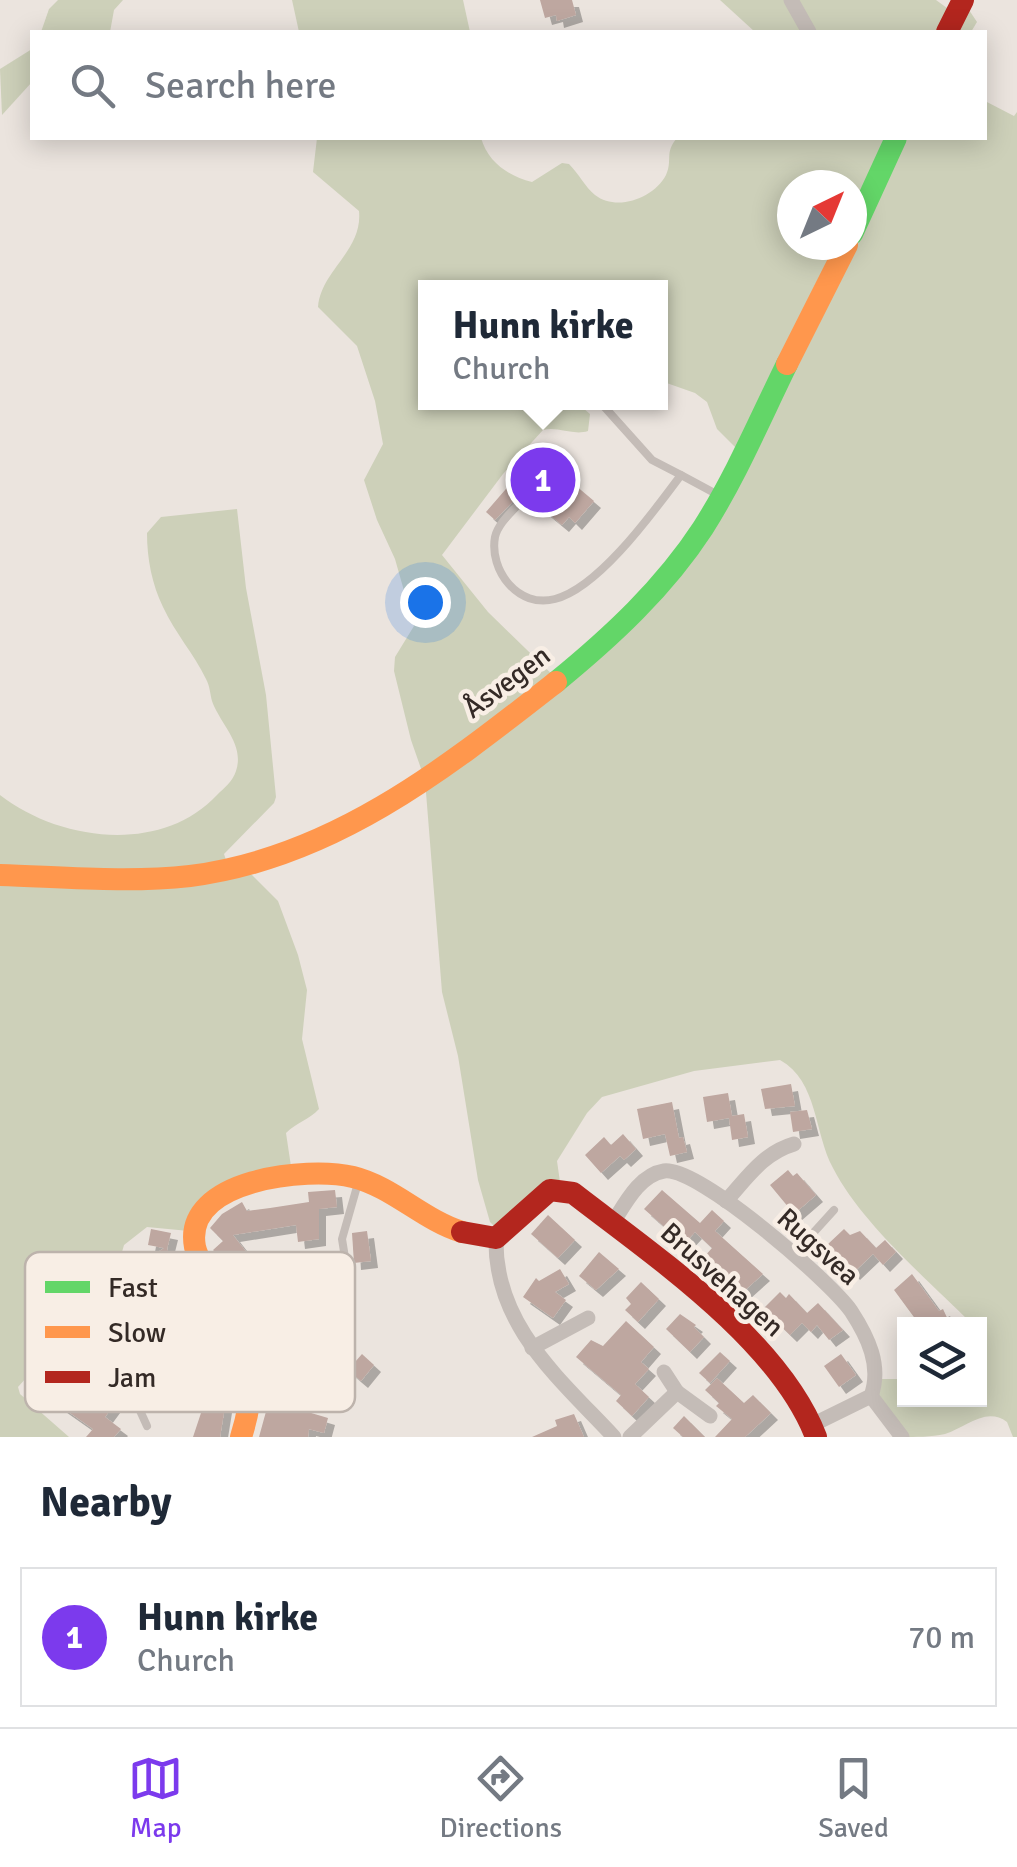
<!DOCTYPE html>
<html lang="en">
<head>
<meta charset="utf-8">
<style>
	body { margin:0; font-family:Signika,sans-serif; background:#f6f6f7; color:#1f2937 }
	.controls { position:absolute; right:30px; bottom:30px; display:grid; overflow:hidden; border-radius:0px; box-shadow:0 5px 25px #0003 }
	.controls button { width:90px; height:90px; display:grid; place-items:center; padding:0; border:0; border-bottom:2px solid #e0e1e3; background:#fff; color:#1f2937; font:50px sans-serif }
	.compass { position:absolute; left:777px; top:170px; width:90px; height:90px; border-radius:50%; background:#fff; box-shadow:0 5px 25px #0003; rotate:43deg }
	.you { position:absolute; left:425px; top:602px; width:35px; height:35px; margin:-25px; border:8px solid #fff; border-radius:50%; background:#1a73e8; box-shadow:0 0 0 15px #1a73e833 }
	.badge { display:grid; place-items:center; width:65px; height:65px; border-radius:50%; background:#7c3aed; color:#fff; font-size:32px; font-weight:700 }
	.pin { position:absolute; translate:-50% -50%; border:5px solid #fff; box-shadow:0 2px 10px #0006 }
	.popup { position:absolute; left:418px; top:280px; width:250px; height:130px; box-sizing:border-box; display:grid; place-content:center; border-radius:0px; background:#fff; filter:drop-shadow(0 2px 8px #0005); font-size:32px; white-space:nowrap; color:#747a83 }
	.popup b { font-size:38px; color:#1f2937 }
	.popup::after { content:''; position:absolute; left:50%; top:100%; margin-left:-20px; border:20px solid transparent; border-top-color:#fff }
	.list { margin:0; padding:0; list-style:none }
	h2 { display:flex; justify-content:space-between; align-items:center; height:130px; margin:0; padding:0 40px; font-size:42px }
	h2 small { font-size:32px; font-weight:400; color:#747a83 }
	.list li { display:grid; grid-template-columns:65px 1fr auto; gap:30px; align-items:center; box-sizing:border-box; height:140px; margin:0 20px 20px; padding:0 20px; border:2px solid #e0e1e3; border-radius:0px }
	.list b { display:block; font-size:38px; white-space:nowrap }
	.list p { margin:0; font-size:32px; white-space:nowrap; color:#747a83 }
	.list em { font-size:32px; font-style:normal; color:#747a83 }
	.icon { flex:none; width:55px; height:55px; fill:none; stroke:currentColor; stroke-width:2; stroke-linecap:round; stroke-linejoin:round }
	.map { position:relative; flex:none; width:1017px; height:1437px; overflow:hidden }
	.search { position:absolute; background:#fff; box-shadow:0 5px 25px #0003; left:30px; right:30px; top:30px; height:110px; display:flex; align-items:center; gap:25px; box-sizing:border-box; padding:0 35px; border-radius:0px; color:#747a83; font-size:38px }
	.sheet { height:290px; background:#fff }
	nav { display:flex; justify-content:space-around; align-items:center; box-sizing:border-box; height:140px; border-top:2px solid #e0e1e3; background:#fff; font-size:28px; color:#747a83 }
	nav a { display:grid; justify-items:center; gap:5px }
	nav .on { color:#7c3aed }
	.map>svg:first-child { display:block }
	.green { fill:#cdd0b9; fill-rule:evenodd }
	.building { fill:#bea7a0; filter:url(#shadow) }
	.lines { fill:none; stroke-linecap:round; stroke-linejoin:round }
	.lane { stroke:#c4bcb7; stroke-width:8 }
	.street { stroke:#c4bcb7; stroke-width:15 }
	.fast { stroke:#63d668; stroke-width:22 }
	.slow { stroke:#ff974d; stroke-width:22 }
	.jam { stroke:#b3261e; stroke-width:22 }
	.labels { text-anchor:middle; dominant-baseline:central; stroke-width:9; stroke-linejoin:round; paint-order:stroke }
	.street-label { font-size:28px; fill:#342a26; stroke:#f8eee5 }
	.key { fill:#f8eee5; stroke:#bdb3ac; stroke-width:2.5 }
	.key-label { font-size:28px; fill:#342a26 }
</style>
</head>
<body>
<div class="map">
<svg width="1017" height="1437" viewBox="0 0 1017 1437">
	<defs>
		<filter id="shadow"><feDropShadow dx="7" dy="7" stdDeviation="0" flood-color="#0004"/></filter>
	</defs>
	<rect width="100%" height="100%" fill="#ebe4de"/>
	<!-- green -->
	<g class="green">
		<path d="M58,0H123L114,10L110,32H41L49,9Z"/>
		<path d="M292,0H463L470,32H299Z"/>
		<path d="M720,0H936L947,8L969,10L977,22L971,32H755Z"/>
		<path d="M32,49V82L2,115L0,69Z"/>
		<path d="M985,101L1014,116L1017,112V1437H1013L1007,1422C986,1406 965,1428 945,1434C931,1437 916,1437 902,1437L869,1396L880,1379H904V1400H980V1361L983,1354L980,1324H972C928,1280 861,1223 833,1168C814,1133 818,1081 780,1060L694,1071L602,1097L587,1113L557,1161L560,1182L506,1238L490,1222L478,1180L458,1056L442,992L425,780L411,740L394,671L395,657L414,626L395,559L377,520L364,480L383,444L375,401L357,346L318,307C321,270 363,251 359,211L313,172L317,138H481C488,162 508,176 532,182L562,163L569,164C579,174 585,187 595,195C617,212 654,198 666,175C673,160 664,153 677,138H984ZM792,185H852V245H792ZM426,288H660L661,381L695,393L707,402L717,429L737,449L656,598L560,682L488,612L442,555L503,474L543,430C558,426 573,436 588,431L590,414L576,402H426Z"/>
		<path d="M237,509L246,588L266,695L276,797L274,803L224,854L226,860L252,875L278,901L298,955L307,990L302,1039L319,1109C309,1120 297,1122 286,1133L292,1173L235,1198L189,1231L147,1227L124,1245L122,1252L129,1264L18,1387L20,1394L69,1437H0V795C59,841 161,855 217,795C224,788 233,781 236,771C245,744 220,724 212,701C210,694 210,686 206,679C194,654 175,633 163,607C152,584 147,559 147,533L161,517Z"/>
	</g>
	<!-- building -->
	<g class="building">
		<path d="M540,0H572L576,15L557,21L556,15L545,18Z"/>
		<path d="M537,453L594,501L575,523L569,517L562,525L522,492L495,520L486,512Z"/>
		<path d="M791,1084L795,1106L765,1109L761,1089Z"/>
		<path d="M728,1093L732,1116L744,1114L748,1137L732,1140L729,1118L707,1122L703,1097Z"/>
		<path d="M672,1102L679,1138L683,1137L687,1152L670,1156L665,1134L643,1139L637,1109Z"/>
		<path d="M807,1110L812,1129L793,1132L790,1112Z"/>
		<path d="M623,1134L636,1149L624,1160L620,1156L601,1173L585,1155L604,1137L611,1145Z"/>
		<path d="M788,1170L793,1176L797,1173L816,1195L794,1214L770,1185Z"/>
		<path d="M335,1190L337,1207L319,1209V1239L298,1242L296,1225L233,1235L258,1267L262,1264L283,1296L267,1309L234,1261L228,1266L213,1250L223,1241L210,1228L222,1214L242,1202L247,1211L270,1208L309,1202L308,1192Z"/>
		<path d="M662,1190L700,1223L712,1210L724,1221L715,1231L763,1274L743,1292L704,1257L712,1248L695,1232L684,1244L644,1209Z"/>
		<path d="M548,1215L575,1240L558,1258L531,1234Z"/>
		<path d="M151,1229L171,1233L167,1249L180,1273L151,1292L160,1301L129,1337L138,1345L126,1361L93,1338L150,1277L141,1264L164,1248L148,1245Z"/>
		<path d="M844,1229L850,1235L860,1231L876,1248L885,1240L896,1252L883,1265L873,1254L853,1273L827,1245Z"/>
		<path d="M367,1231L371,1261L354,1263L352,1233Z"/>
		<path d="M599,1252L619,1269L596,1290L579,1276Z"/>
		<path d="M560,1269L569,1284L555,1292L566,1300L553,1318L523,1297L536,1278L539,1281Z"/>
		<path d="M912,1274L939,1311L943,1309L950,1324H919L894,1290Z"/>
		<path d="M641,1282L659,1299L638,1322L625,1310L631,1304L626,1298Z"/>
		<path d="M331,1283L333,1288L336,1286L345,1304L327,1313L318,1296Z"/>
		<path d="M780,1292L786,1298L789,1294L807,1313L818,1303L843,1330L829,1340L817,1325L811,1332L802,1323L790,1335L763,1309Z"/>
		<path d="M680,1314L696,1325L694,1327L704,1337L690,1352L666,1329Z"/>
		<path d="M626,1321L654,1347L641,1362L649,1369L635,1384L649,1397L632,1416L616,1401L621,1395L576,1357L591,1340L603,1346Z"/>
		<path d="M214,1325L230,1347L223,1352L232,1365L223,1371L211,1363L214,1360L197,1337Z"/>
		<path d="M325,1336L351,1359L329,1384L306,1368L309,1365L306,1363L318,1349L315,1346Z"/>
		<path d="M720,1352L730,1361L710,1383L699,1373Z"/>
		<path d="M362,1354L374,1365L361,1381L348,1370Z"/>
		<path d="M841,1354L856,1375L839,1387L824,1366Z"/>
		<path d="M58,1359L68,1366L62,1375L93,1398L100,1389L119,1398L105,1417L121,1429L114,1437H86L93,1429L36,1389Z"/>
		<path d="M717,1378L744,1403L753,1395L771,1413L745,1437H715L732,1419L716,1406L719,1403L705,1390Z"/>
		<path d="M270,1397L292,1403L291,1407L328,1418L324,1433L309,1429L308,1437H259Z"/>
		<path d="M205,1401L225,1406L220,1437H193Z"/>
		<path d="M574,1414L584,1437H532L557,1426L555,1420Z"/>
		<path d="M684,1416L705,1437H683L673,1428Z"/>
	</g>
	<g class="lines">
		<!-- lane -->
		<g class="lane">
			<path d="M600,402L652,460L681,475"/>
			<path d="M522,500C513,511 498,523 495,537C489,570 518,609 555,599C599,588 654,511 681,475L720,496"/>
			<path d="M795,1253L834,1210"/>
			<path d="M347,1270L342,1239L358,1183"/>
			<path d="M256,1353L320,1389L337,1395L348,1389"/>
			<path d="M85,1376L132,1393L147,1426"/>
		</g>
		<!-- street -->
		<g class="street">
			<path d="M791,0L809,32"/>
			<path d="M726,1201C747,1178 763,1153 794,1144"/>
			<path d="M612,1224C625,1204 639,1175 664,1171C698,1166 830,1281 851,1311C868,1337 882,1366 871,1396L812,1425"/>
			<path d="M496,1238C494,1325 559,1378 614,1437"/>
			<path d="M532,1348L588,1318"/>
			<path d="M664,1372L677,1392"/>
			<path d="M132,1393L159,1361L174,1355C203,1367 219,1388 252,1395"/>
			<path d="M871,1396L902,1437"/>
			<path d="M630,1437L677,1392L710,1416"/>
		</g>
		<!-- fast -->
		<g class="fast">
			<path d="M852,234L896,138"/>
			<path d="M556,682C611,637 664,588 703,528C736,476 760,419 787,364"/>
		</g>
		<!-- slow -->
		<g class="slow">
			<path d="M787,364L847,245"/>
			<path d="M0,875C63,877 127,883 190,876C333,858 446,768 556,682"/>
			<path d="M241,1437C258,1384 254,1340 223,1293C213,1279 199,1264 195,1247C182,1179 308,1166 353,1177C393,1187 423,1220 462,1232"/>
		</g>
		<!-- jam -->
		<g class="jam">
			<path d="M947,32L963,0"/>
			<path d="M462,1232L496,1238L550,1190L573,1193C653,1255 779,1340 816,1437"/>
		</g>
	</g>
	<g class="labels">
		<!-- street labels -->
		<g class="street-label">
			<text transform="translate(507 682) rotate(-37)">Åsvegen</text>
			<text transform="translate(818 1247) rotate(42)">Rugsvea</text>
			<text transform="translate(722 1280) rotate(42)">Brusvehagen</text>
		</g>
	</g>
	<!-- legend -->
	<rect x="25" y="1252" width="330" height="160" rx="15" class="key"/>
	<rect x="45" y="1281" width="45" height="12" fill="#63d668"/>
	<rect x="45" y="1326" width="45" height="12" fill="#ff974d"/>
	<rect x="45" y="1371" width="45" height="12" fill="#b3261e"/>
	<g class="key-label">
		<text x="108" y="1297">Fast</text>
		<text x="108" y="1342">Slow</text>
		<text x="108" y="1387">Jam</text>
	</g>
</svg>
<div class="controls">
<button><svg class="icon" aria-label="layers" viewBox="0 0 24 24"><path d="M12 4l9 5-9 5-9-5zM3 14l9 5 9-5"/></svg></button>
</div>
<svg class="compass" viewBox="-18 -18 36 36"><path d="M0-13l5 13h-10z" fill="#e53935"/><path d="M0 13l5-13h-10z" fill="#747a83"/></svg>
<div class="you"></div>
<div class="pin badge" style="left:543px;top:480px">1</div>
<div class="popup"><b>Hunn kirke</b>Church</div>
<div class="search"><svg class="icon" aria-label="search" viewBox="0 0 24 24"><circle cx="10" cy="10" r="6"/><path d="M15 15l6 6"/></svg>Search here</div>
</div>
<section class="sheet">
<h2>Nearby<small></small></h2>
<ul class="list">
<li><span class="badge">1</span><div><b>Hunn kirke</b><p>Church</p></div><em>70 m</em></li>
</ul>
</section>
<nav>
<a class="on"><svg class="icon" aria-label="map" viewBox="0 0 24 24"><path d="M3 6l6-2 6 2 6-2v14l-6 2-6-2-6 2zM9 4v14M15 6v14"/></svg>Map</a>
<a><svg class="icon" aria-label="directions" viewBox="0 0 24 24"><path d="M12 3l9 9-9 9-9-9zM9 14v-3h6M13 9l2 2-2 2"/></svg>Directions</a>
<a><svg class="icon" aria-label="saved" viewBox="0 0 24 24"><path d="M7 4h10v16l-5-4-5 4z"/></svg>Saved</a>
</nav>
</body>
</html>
